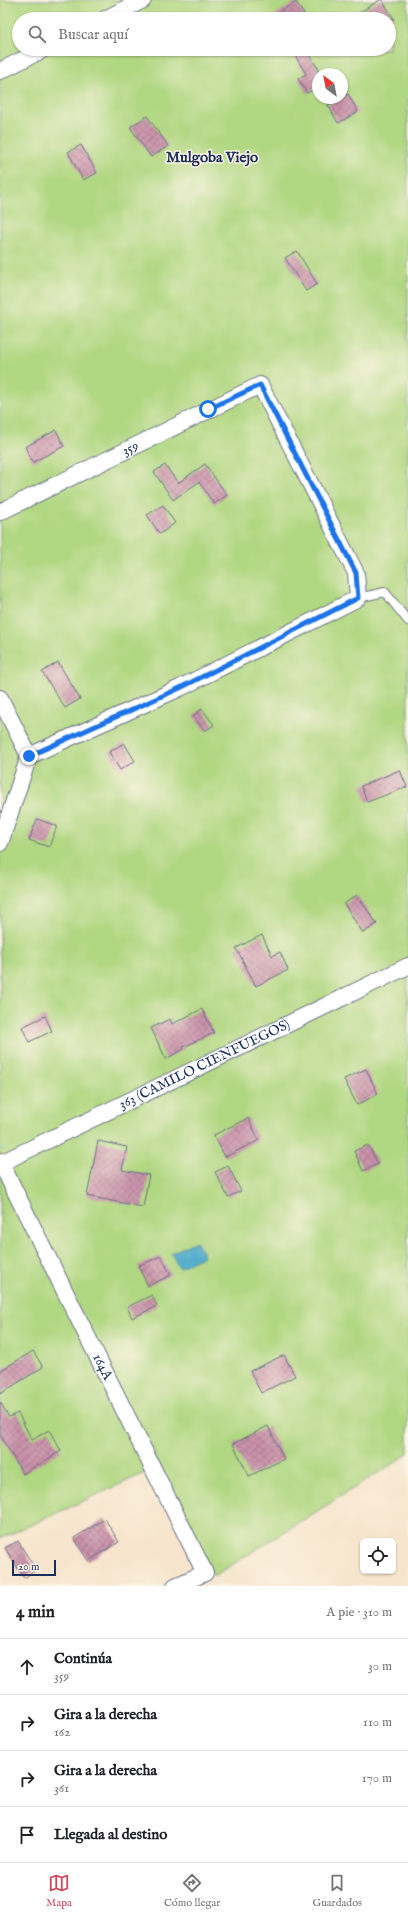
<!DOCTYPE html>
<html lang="es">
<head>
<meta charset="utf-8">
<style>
	body { margin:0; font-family:"IM FELL English",serif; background:#f2f2f2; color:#202124 }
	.controls { position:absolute; right:12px; bottom:12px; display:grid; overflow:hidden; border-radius:6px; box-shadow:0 1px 3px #0004 }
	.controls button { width:36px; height:36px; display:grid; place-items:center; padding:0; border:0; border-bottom:1px solid #e0e0e0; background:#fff; color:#202124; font:20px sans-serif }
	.compass { position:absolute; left:312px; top:68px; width:36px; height:36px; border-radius:50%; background:#fff; box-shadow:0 1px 3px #0004; rotate:328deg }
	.scale { position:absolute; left:12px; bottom:10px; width:44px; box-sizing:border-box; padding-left:4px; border:2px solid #1b2f5e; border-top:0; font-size:11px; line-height:14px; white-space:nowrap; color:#1b2f5e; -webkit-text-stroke:3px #fcf5e5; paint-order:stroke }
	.stop { position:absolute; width:12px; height:12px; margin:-9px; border:3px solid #1a73e8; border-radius:50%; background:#fff }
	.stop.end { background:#1a73e8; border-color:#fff; box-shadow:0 1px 4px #0008 }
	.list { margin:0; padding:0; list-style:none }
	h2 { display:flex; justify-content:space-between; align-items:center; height:52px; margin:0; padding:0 16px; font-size:17px }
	h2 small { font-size:13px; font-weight:400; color:#757577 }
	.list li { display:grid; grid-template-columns:26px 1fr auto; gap:12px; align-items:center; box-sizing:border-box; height:56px; padding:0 16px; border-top:1px solid #e0e0e0 }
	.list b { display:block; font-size:15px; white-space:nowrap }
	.list p { margin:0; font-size:13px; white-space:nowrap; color:#757577 }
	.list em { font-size:13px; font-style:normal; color:#757577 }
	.icon { flex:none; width:22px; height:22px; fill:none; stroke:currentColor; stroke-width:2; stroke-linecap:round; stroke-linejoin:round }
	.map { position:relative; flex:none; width:408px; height:1586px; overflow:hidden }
	.search { position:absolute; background:#fff; box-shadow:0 1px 3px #0004; left:12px; right:12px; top:12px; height:44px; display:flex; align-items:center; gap:10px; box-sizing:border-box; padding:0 14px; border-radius:22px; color:#757577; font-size:15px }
	.sheet { height:276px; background:#fff }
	nav { display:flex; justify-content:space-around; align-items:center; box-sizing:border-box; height:56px; border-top:1px solid #e0e0e0; background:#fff; font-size:11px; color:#757577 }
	nav a { display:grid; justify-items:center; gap:2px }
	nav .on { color:#d1495b }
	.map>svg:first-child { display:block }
	.grass { fill:#b0d781; stroke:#668370; fill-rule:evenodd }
	.water { fill:#4aa9c9; stroke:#326c94 }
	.building { fill:url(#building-cross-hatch) }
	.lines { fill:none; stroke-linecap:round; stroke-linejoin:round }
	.lane-casing { stroke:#686f85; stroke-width:10 }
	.street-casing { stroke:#686f85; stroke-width:18 }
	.lane { stroke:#fff; stroke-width:8 }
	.street { stroke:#fff; stroke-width:16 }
	.route { stroke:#1a73e8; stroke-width:5 }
	.labels { text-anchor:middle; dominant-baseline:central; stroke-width:3; stroke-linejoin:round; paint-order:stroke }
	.street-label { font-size:14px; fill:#1b2f5e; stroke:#fcf5e5 }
	.neighbourhood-label { font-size:15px; font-weight:bold; fill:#1b2f5e; stroke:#fcf5e5 }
</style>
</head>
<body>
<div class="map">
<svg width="408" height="1586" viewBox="0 0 408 1586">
	<defs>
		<pattern id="building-cross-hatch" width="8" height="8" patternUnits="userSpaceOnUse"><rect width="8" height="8" fill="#ca93aa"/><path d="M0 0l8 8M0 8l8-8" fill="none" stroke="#a3788e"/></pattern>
	</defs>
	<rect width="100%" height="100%" fill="#fcf5e5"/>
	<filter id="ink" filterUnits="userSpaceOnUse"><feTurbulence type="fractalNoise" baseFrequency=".025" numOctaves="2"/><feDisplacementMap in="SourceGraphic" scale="8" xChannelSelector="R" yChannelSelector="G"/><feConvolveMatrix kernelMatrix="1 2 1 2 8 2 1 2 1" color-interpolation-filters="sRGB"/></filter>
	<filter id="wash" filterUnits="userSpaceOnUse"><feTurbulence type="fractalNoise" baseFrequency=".012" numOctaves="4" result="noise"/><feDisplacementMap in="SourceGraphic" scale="16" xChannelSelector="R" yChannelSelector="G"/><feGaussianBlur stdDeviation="0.9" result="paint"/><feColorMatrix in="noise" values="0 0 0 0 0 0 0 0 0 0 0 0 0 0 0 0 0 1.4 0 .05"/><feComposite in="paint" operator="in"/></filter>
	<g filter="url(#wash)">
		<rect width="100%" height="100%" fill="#f7e5cd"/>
		<!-- grass -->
		<path class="grass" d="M0,0H408V1454L214,1576L160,1466L0,1539ZM19,19H389V49H19ZM318,74H342V98H318Z"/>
		<!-- water -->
		<path class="water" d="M196,1241L204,1256L179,1268L171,1253Z"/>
		<g id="blocks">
			<!-- building -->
			<g class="building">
				<path d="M380,0H382L394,19H349Z"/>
				<path d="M296,2L307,19H268Z"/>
				<path d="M291,49H306L317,67H318V94L315,89L307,93L298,79L306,74Z"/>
				<path d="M348,94L358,112L338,123L328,105Z"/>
				<path d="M147,116L168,146L151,157L130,127Z"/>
				<path d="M81,145L97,173L83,180L68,152Z"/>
				<path d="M297,251L317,284L306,291L285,258Z"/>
				<path d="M56,430L64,446L33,462L25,447Z"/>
				<path d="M205,464L227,495L214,504L199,482L173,500L154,472L165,465L178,483Z"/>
				<path d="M163,505L175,523L160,534L147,515Z"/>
				<path d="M58,662L80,699L65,708L42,672Z"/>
				<path d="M202,709L214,725L205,731L193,716Z"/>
				<path d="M124,743L135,761L120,770L109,752Z"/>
				<path d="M400,770L407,787L367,802L361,786Z"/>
				<path d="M37,819L57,826L49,847L29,840Z"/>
				<path d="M357,895L377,924L363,933L344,904Z"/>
				<path d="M262,935L272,956L280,952L288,970L256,986L236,948Z"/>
				<path d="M202,1009L214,1033L183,1047L184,1049L166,1059L151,1028L170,1019L172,1024Z"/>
				<path d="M45,1016L52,1031L29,1042L22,1027Z"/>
				<path d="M366,1069L378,1094L357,1105L344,1079Z"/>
				<path d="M248,1118L259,1140L225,1157L214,1135Z"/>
				<path d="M98,1141L127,1147L122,1170L149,1175L143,1207L87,1196Z"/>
				<path d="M368,1145L378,1164L363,1171L354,1151Z"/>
				<path d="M228,1166L241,1191L228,1197L215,1172Z"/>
				<path d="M161,1256L171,1275L148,1286L138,1266Z"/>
				<path d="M152,1295L157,1306L132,1318L127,1307Z"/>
				<path d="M33,1351L43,1367L0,1394V1371Z"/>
				<path d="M284,1355L295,1376L261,1393L250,1371Z"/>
				<path d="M0,1402L9,1417L18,1413L32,1440L49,1430L61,1451L23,1474L0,1435Z"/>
				<path d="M268,1426L284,1459L249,1476L233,1444Z"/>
				<path d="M105,1519L119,1542L88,1561L74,1538Z"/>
				<path d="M18,1541L36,1570L24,1578L5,1548Z"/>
			</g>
		</g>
	</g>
	<g filter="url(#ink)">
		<use href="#blocks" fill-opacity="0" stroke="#686f85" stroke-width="1"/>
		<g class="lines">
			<!-- lane casing -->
			<g class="lane-casing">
				<path id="lane" d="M358,598L385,592L408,621"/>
			</g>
			<!-- street casing -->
			<g class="street-casing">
				<g id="street">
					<path d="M105,19L143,0"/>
					<path d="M0,71L44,49"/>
					<path id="s1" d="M0,512L260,385L356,573L358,598L180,688L29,756L0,843"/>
					<path d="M0,698L29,756"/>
					<path id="s2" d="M0,1161L205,1573L175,1586"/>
					<path id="s3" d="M1,1163L408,966"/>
				</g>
			</g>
			<!-- lane -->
			<use href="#lane" class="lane"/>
			<!-- street -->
			<use href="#street" class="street"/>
		</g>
	</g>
	<g class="lines" filter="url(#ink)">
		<!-- route -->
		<path class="route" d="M29,756L180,688L358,598L356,573L260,385L208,409"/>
	</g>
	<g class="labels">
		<!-- street labels -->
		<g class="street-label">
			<text stroke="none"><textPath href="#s1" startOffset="145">359</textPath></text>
			<text stroke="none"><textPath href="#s3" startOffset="226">363 (CAMILO CIENFUEGOS)</textPath></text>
			<text stroke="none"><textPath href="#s2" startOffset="230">164A</textPath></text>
		</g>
		<!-- neighbourhood labels -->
		<g class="neighbourhood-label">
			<text x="212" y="157">Mulgoba Viejo</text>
		</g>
	</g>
</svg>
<div class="controls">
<button><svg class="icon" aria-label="locate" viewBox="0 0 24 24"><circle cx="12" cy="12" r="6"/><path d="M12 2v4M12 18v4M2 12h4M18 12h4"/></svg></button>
</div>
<svg class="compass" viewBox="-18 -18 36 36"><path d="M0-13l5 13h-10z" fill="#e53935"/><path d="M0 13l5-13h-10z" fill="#757577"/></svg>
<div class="scale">20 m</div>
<div class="stop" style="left:208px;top:409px"></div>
<div class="stop end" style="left:29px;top:756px"></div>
<div class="search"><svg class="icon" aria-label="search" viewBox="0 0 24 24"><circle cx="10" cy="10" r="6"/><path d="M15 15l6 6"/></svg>Buscar aquí</div>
</div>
<section class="sheet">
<h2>4 min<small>A pie · 310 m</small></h2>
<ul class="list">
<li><svg class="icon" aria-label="ahead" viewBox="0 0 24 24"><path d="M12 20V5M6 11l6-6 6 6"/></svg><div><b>Continúa</b><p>359</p></div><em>30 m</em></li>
<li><svg class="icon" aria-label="right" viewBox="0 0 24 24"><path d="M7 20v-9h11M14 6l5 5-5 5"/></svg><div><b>Gira a la derecha</b><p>162</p></div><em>110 m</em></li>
<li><svg class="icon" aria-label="right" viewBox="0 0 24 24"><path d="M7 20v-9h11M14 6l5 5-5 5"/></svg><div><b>Gira a la derecha</b><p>361</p></div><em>170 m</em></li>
<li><svg class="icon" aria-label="arrive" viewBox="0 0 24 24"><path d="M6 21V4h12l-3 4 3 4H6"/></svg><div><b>Llegada al destino</b></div></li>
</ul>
</section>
<nav>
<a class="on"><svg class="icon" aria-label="map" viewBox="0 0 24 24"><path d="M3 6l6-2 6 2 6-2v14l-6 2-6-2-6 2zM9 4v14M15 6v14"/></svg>Mapa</a>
<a><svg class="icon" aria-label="directions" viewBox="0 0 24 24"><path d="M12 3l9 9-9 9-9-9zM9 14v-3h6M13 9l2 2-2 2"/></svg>Cómo llegar</a>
<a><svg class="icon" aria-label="saved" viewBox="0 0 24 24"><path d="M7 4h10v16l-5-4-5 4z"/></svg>Guardados</a>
</nav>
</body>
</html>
